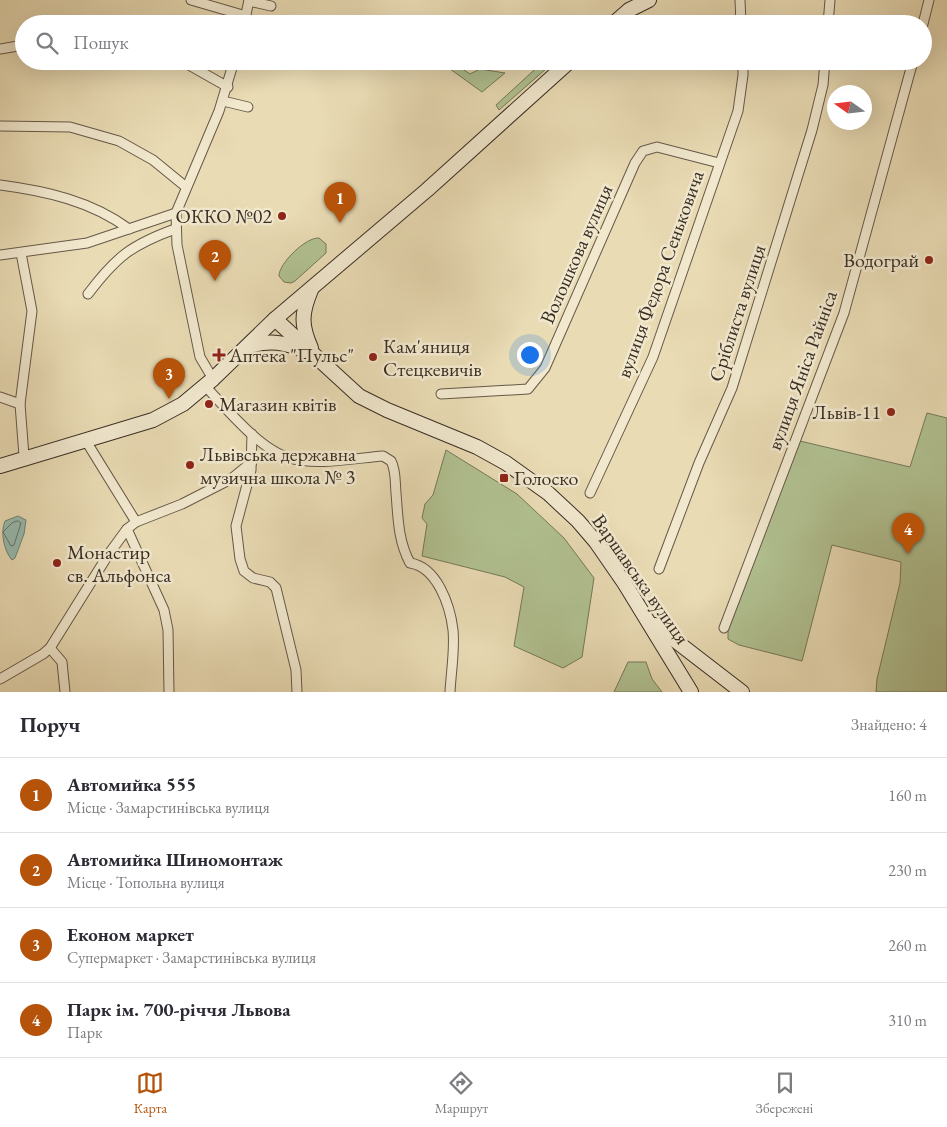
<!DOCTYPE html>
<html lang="uk">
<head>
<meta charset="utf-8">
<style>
	body { margin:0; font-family:"EB Garamond",serif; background:#f7f7f7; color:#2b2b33 }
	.compass { position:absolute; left:827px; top:85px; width:45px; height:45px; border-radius:50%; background:#fff; box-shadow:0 5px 20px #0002; rotate:284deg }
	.you { position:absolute; left:529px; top:354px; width:18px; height:18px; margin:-12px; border:4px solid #fff; border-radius:50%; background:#1a73e8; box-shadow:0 0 0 8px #1a73e833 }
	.badge { display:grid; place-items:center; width:32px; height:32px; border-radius:50%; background:#b45309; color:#fff; font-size:16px; font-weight:700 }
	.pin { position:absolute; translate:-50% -41px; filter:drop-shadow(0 1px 2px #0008) }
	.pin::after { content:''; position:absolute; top:26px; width:18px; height:15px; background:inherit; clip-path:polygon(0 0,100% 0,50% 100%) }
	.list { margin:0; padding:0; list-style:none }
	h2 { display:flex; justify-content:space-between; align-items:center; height:65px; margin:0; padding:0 20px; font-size:21px }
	h2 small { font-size:16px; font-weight:400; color:#7c7c81 }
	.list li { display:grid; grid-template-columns:32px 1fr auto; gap:15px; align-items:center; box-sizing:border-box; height:75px; padding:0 20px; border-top:1px solid #e1e1e2 }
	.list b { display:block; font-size:19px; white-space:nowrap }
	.list p { margin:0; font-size:16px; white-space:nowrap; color:#7c7c81 }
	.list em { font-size:16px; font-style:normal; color:#7c7c81 }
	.icon { flex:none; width:28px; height:28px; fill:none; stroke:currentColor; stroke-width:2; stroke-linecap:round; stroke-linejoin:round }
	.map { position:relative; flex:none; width:947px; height:692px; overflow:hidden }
	.search { position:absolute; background:#fff; box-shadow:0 5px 20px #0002; left:15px; right:15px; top:15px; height:55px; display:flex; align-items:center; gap:12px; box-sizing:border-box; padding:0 18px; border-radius:28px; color:#7c7c81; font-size:19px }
	.sheet { height:365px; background:#fff }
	nav { display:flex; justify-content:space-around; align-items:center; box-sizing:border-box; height:70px; border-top:1px solid #e1e1e2; background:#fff; font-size:14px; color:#7c7c81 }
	nav a { display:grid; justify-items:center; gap:2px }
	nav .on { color:#b45309 }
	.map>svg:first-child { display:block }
	.green { fill:#b1c191; stroke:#75785a }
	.water { fill:#97bbaf; stroke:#718377 }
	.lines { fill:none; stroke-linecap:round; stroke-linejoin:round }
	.shore { stroke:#68746a; stroke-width:1 }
	.minor-casing { stroke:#655948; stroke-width:11 }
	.secondary-casing { stroke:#392e24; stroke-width:16 }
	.minor { stroke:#f1e8ce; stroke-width:9 }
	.secondary { stroke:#f1e8ce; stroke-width:14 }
	.poi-dot { fill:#8f2418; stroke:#f1e8ce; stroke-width:2 }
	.labels { text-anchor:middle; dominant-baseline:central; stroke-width:5; stroke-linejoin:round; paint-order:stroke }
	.poi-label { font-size:20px; fill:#392e24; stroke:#f1e8ce; text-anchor:start }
	.street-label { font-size:20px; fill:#392e24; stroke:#f1e8ce }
</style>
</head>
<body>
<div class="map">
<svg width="947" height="692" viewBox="0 0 947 692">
	<rect width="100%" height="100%" fill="#e9dbb4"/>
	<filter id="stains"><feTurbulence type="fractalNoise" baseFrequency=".004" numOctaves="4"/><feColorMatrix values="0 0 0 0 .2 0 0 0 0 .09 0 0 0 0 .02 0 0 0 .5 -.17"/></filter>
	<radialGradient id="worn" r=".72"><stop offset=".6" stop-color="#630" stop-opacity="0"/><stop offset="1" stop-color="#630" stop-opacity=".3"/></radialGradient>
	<!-- green -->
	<g class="green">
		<path d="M450,61L470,74L480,69L505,73L482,92L446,66Z"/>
		<path d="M544,61H555L499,110L496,105Z"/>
		<path d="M319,238L326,244V253L295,281L291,283L284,282L279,276C279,263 306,237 319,238Z"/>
		<path d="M927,413L947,418V692H876L877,679L900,583L901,562L832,545L802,661L739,645L728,639V630L800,441L910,467Z"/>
		<path d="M446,450L517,494L564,538L594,578L582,657L563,668L514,646L524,587L505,577L422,556L427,524L422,518L425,504L433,495Z"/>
		<path d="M628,662H646L652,679L662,692H614Z"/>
	</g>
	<!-- water -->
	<path class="water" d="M18,516L26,520L24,534L15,558L12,560C4,551 0,532 5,521Z"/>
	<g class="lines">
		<!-- shore -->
		<path class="shore" d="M18,521L21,523L14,545L11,546L3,532L12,523Z"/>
		<!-- minor casing -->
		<g class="minor-casing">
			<g id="minor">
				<path d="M191,0L246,16"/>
				<path d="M740,0L741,24"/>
				<path d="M249,1L271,6"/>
				<path d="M244,24L249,0"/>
				<path d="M828,24L830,0"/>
				<path d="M923,24L929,0"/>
				<path d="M0,49L24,45"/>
				<path d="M182,61L228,87"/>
				<path d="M223,101L248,107"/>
				<path d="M0,126L70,127L119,141L153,160L186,187"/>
				<path d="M0,185C46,191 91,201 129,229"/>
				<path d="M21,253L32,311L20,404L24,456L22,460"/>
				<path d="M0,255L87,243L176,213"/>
				<path d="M88,294C116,257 131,245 175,229"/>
				<path d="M213,379L200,357L177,245L176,213L219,111L234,61"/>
				<path d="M206,387C227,409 260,450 290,458C316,466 356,458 383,456L391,461C396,470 395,482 396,493C398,517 398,541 410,563C437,567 450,605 453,630C455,650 451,672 450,692"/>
				<path d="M441,394L528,389L545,368L635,163L643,151L657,147L719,163"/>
				<path d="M0,397L20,404"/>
				<path d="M252,434L251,470L236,526L240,559L244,571L253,578L270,582L276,588L296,670L297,692"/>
				<path d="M86,441L136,522"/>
				<path d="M590,493L653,357L738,111L743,75V61"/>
				<path d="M127,529L164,610L168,630L169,692"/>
				<path d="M659,569L699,463L732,388L812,130L823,85L825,61"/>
				<path d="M724,628L844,313L913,61"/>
				<path d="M50,648L62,662L65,692"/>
				<path d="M0,679L43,654L50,648L108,555L127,529L136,522L182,504L231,479L252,462"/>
			</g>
		</g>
		<!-- secondary casing -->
		<g class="secondary-casing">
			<g id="secondary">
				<path d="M613,24L629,10L649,0"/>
				<path d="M275,319L359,396L387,410L477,447L506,463L548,493L578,521L596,542L625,584L691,692"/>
				<path d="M249,346C270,340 285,342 305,351"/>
				<path d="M311,348C301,325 301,314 311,290"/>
				<path d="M0,466L153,420L183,404L213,379L275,319L427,190L570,61"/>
				<path d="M655,625L742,692"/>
			</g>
		</g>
		<!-- minor -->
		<use href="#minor" class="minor"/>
		<!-- secondary -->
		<use href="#secondary" class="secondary"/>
	</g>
	<!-- markers -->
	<g class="poi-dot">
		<circle cx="282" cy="216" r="5"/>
		<circle cx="929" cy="260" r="5"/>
		<path d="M216.5 347.5h5v5h5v5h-5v5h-5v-5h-5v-5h5z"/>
		<circle cx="373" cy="357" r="5"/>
		<circle cx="209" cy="404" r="5"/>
		<circle cx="891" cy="412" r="5"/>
		<circle cx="190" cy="465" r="5"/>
		<rect x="499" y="473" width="10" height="10" rx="2.5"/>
		<circle cx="57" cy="563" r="5"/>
	</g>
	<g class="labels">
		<!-- poi labels -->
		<g class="poi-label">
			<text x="272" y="216" text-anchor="end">ОККО №02</text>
			<text x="919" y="260" text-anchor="end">Водограй</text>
			<text x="383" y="346">Кам'яниця<tspan x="383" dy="23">Стецкевичів</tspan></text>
			<text x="229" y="355">Аптека "Пульс"</text>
			<text x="219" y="404">Магазин квітів</text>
			<text x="881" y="412" text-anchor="end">Львів-11</text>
			<text x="200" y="454">Львівська державна<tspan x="200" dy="23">музична школа № 3</tspan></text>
			<text x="514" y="478">Голоско</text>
			<text x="67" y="552">Монастир<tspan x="67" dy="23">св. Альфонса</tspan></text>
		</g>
		<!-- street labels -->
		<g class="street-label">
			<text transform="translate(576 254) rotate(-66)">Волошкова вулиця</text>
			<text transform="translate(660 274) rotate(-70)">вулиця Федора Сеньковича</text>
			<text transform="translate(737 313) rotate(-72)">Сріблиста вулиця</text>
			<text transform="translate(802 370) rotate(-70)">вулиця Яніса Райніса</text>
			<text transform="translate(641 579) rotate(55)">Варшавська вулиця</text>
		</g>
	</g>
	<rect width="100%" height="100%" filter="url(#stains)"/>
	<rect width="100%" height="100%" fill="url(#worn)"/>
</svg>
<svg class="compass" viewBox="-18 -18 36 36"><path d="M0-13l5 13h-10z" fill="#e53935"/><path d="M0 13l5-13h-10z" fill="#7c7c81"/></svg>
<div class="you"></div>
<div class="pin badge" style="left:340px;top:223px">1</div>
<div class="pin badge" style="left:215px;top:281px">2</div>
<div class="pin badge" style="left:169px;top:399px">3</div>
<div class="pin badge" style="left:908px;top:554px">4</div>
<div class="search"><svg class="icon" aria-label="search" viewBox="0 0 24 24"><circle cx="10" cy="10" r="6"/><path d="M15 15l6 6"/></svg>Пошук</div>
</div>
<section class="sheet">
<h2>Поруч<small>Знайдено: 4</small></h2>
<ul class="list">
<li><span class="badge">1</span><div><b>Автомийка 555</b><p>Місце · Замарстинівська вулиця</p></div><em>160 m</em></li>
<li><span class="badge">2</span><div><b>Автомийка Шиномонтаж</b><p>Місце · Топольна вулиця</p></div><em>230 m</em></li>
<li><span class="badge">3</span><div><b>Економ маркет</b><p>Супермаркет · Замарстинівська вулиця</p></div><em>260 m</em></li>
<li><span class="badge">4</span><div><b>Парк ім. 700-річчя Львова</b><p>Парк</p></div><em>310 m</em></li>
</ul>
</section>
<nav>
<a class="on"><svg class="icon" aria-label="map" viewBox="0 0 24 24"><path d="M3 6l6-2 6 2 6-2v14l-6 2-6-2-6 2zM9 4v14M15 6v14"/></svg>Карта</a>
<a><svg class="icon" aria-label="directions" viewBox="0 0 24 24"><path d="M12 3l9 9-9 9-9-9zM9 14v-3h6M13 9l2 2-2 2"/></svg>Маршрут</a>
<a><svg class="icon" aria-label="saved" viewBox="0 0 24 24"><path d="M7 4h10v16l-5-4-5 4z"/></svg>Збережені</a>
</nav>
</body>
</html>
